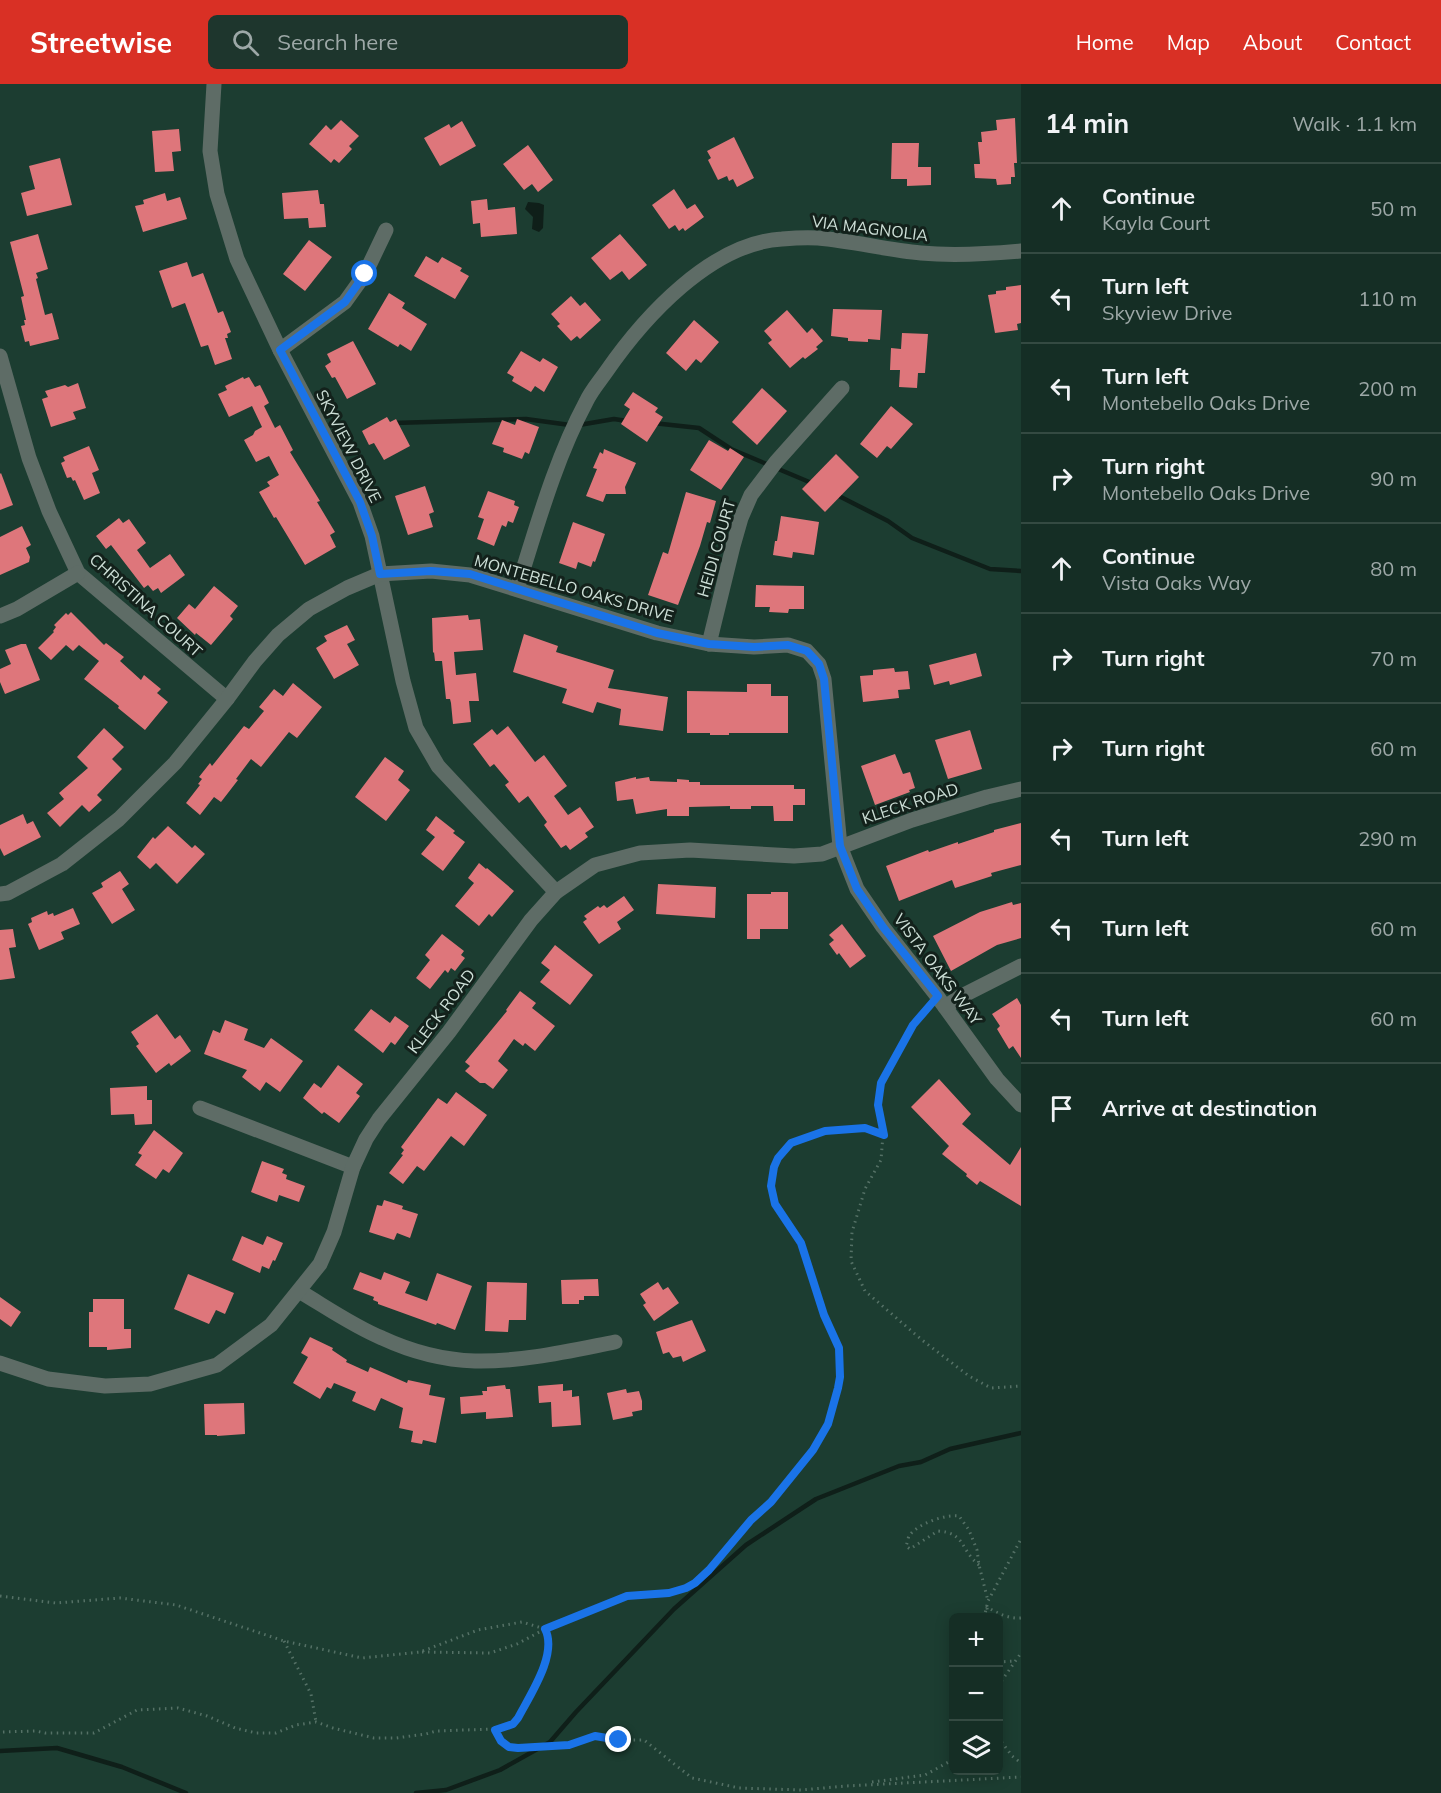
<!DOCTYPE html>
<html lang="en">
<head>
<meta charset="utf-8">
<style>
	body { margin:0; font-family:Mulish,sans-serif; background:#1e362d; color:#f1f3f6 }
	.controls { position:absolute; right:18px; bottom:18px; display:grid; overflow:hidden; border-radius:9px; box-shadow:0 3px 15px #0003 }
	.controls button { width:54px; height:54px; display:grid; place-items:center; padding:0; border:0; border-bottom:2px solid #344a42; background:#152e25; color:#f1f3f6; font:30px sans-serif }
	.stop { position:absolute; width:18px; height:18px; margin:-14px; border:4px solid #1a73e8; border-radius:50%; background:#fff }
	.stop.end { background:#1a73e8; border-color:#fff; box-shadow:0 2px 6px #0008 }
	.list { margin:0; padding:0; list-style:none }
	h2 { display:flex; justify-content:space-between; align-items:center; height:78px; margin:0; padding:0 24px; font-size:26px }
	h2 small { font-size:20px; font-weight:400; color:#9da8a7 }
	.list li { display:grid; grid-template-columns:39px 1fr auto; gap:18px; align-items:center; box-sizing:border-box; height:90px; padding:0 24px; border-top:2px solid #344a42 }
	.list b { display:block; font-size:22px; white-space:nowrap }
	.list p { margin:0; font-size:20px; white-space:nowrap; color:#9da8a7 }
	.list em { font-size:20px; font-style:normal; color:#9da8a7 }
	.icon { flex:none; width:33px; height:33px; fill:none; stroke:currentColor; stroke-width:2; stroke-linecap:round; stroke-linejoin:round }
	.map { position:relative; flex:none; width:1021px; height:1709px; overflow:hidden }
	header { display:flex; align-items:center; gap:36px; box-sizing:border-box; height:84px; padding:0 30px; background:#d93025; color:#fff }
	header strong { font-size:28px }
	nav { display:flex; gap:33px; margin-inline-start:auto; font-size:21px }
	.search { width:420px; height:54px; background:#1e362d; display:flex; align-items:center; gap:15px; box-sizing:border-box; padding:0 21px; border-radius:9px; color:#9da8a7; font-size:22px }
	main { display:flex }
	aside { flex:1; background:#152e25 }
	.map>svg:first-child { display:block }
	.water { fill:#0f1f19 }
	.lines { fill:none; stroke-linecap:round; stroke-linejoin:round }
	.stream { stroke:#0f1f19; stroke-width:4.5 }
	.building { fill:#de767b }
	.path { stroke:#557166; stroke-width:3; stroke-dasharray:1.5 4.5; stroke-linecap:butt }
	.minor { stroke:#5e6c66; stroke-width:15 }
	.route { stroke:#1a73e8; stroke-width:8 }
	.labels { text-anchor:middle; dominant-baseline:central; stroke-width:6; stroke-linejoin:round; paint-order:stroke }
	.street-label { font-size:16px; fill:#cee0d8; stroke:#13211b }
</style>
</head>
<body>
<header>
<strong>Streetwise</strong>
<div class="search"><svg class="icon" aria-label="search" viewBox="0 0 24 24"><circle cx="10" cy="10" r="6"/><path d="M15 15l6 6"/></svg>Search here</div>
<nav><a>Home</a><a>Map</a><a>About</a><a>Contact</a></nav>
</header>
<main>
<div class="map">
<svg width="1021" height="1709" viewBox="0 0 1021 1709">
	<rect width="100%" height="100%" fill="#1c3d31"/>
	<!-- water -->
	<path class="water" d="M528,118L539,119L544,121L543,144L539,148L532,145L533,133L525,125Z"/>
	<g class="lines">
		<!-- stream -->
		<g class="stream">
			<path d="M394,339L526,335L570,341"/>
			<path d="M653,339L699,344L731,365L814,400"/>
			<path d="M579,341L614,335L627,337"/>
			<path d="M835,410L888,437L912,454L990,485L1021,487"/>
			<path d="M0,1667L57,1664L122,1683L186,1709"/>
			<path d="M416,1709L446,1706L500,1686L550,1658L576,1628L674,1525L746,1461L816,1415L899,1382L921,1378L950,1365L1021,1349"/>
		</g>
	</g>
	<!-- building -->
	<g class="building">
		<path d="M1015,34L1017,79H1014L1015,93H1011V100L997,101L996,95L975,94L974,80H980L978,58H982L981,48L997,46L996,36Z"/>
		<path d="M341,36L359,52L349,62L352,65L339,79L334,75L331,79L309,60L326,41L331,46Z"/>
		<path d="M462,37L476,62L440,82L424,54L449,40L451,44Z"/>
		<path d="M179,45L181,67L172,68L174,87L155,88L152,47Z"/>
		<path d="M734,53L754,94L737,103L733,95L729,97L727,92L718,96L708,76L711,74L707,67Z"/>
		<path d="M892,59H919L918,83H931V101L907,102V95H891Z"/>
		<path d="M528,61L553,96L538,108L532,100L524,106L503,80Z"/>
		<path d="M60,74L72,121L27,132L21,109L35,105L29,82Z"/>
		<path d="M674,105L687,125L695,120L704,133L685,147L683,144L679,147L675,141L669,145L652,121Z"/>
		<path d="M318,106L320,120H324L326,143L309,144L308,134L284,135L282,109Z"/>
		<path d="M165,109L167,117L180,113L187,135L143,148L135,122L144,120L143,116Z"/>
		<path d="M487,115L488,126L515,123L517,150L481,153L480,139L473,140L471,117Z"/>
		<path d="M38,150L48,185L36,189L38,194L36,195L45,231L52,229L59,255L30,262L29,257L25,258L21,242L25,241L24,236H26L21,213L24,212L10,158Z"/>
		<path d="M620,150L647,181L629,196L622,187L610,196L591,174Z"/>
		<path d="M309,156L332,173L305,207L283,190Z"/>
		<path d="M426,172L438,179L442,173L462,184L460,187L469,192L455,215L414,192Z"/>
		<path d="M187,178L192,193L203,189L218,229L223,227L231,248L227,250L228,254H225L232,275L215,281L208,261L201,263L185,219L172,224L159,187Z"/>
		<path d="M1021,201V239L1017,240L1018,246L995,249L988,211L996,210V207L1006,206V203Z"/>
		<path d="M389,209L405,219L402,224L427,240L411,267L400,260L398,263L368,245Z"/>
		<path d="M571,212L580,222L585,218L601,236L580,255L577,252L571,257L557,242L560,240L551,230Z"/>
		<path d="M833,225L882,226L880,256L868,255V258L848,257V254L831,252Z"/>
		<path d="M787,226L807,249L812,244L823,257L816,263L818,265L805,275L803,273L790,284L768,259L772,256L764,247Z"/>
		<path d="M694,236L719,258L701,279L696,275L686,287L666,269Z"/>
		<path d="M902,249L928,250L925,289H918L917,304L899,303L900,286H890L891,264L901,265Z"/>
		<path d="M353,257L376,300L347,315L335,293L332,294L325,282L331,278L327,270Z"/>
		<path d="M521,267L540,278L543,274L558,283L544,308L535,302L531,308L512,297L514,293L507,289Z"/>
		<path d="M243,293L244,295L249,293L255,303L260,301L269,319L264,322L275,344L280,341L293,366L290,368L320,417L317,418L335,448L330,451L336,463L305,481L276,433L274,434L259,408L270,402L267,398L279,391L269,372L256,378L244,356L253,351L255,347L262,343L252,322L229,333L218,310L227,306L225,302Z"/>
		<path d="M78,299L86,324L73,328L76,335L51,343L42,315L48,313L45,307L65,301L68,303Z"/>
		<path d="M762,304L787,327L757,361L732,338Z"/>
		<path d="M633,308L658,324L655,328L663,333L647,358L621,340L630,325L624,321Z"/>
		<path d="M891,322L913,340L891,365L887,362L877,374L860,360Z"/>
		<path d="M387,333L390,338L396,335L410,362L384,376L374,359L369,361L362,347Z"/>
		<path d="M517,335L539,343L529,370L525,368L522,375L503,368L504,364L492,360L502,336L515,341Z"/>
		<path d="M709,356L728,367L730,364L744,373L721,406L690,386Z"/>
		<path d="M89,362L99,386L92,389L100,409L84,416L75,396L73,397L71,393L67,394L61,379L65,377L63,373Z"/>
		<path d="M604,365L636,379L625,403L626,410H606L603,418L586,412L597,385L593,384L600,368L603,370Z"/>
		<path d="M836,370L859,393L825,428L802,405Z"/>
		<path d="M1,389L13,421L0,426V390Z"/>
		<path d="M425,402L434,428L429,430L433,443L408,451L395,412Z"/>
		<path d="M488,407L515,417L514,421L519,423L513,439L508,437L506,443L502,441L494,462L477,455L484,435L478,433Z"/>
		<path d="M686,408L716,417L710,439L707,438L700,462L678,521L648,511L663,468L668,470Z"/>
		<path d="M781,432L819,438L814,471L793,468L792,474L773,471L775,457H777Z"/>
		<path d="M119,434L123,439L129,435L146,459L137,466L150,484L170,470L185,491L161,509L158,504L153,507L148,501L144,504L111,461L106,465L96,452Z"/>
		<path d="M573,438L605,450L595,478L593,477L591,483L578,478L576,485L559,479Z"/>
		<path d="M22,442L31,461L26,464L30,473L29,478L0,491V453Z"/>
		<path d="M756,501L804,502V525H789L788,529L769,528L770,523H755Z"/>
		<path d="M214,502L238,522L230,532L233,535L211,561L196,549L195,551L177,534L189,520L195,525Z"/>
		<path d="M71,528L104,561L106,559L124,573L120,577L141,596L144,591L161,605L157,609L168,618L145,646L118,624L119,622L84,595L99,577L79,561L73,567L66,561L51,576L38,564L54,548L53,547L56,543L54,541L66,529L68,531Z"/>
		<path d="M468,531L469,536L480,535L483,566L454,568L456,591L476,589L479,617H469L471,638L453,640L451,619L450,615H446L442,577H435L434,568L433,569L432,534Z"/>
		<path d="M347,541L355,556L347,560L359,581L334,595L316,564L327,557L324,552Z"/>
		<path d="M524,550L558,562L556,568L614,586L608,604L668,613L663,647L619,641L621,625L597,618L593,629L562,619L567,605L513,588Z"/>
		<path d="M21,560H26L40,596L5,610L0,598V585L11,580L5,566Z"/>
		<path d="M976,569L982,592L950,601L949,597L934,601L929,581Z"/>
		<path d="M894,584L895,588L908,587L910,605L898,606L899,614L863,618L860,592L873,591V586Z"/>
		<path d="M293,599L322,623L297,654L289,648L261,683L251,675L236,695L238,696L221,718L214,713L200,731L186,719L200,701L198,700L202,695L199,693L210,679L212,682L244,642L249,645L264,627L259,623L274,605L283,612Z"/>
		<path d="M747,600H771V612H788V649H729V651H710V649H687V607L747,608Z"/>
		<path d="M508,642L535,678L544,671L567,702L554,712L568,731L580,723L594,743L585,749L588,753L570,766L566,761L561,764L544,741L547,738L528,712L519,719L505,701L509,698L494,680L490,683L473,660L492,645L497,651Z"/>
		<path d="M104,644L124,663L112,675L122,685L97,711L102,716L89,728L82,721L60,743L47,729L64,715L59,709L88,684L77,673Z"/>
		<path d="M970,646L982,685L948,695L935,656Z"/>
		<path d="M895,670L903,690L910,688L915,704L909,706L910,708L875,721L861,682Z"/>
		<path d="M385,673L404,687L398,696L410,706L386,737L355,713Z"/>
		<path d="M636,693V695L649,693L650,697L677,698V695L689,696V698H700V701H794V705H805V721H793V737H774L773,722H751V725H730V722L689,723V732H667V725L636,730L633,715L617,717L615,698Z"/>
		<path d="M23,730L27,740L33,737L41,753L4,772L0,764V741Z"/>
		<path d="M436,732L455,747L453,749L465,758L443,787L421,770L435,753L426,746Z"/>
		<path d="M1021,739V781L991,789L992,792L955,804L952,796L899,817L886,782L928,766L929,768L958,758V760L994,748V746Z"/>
		<path d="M168,742L192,764L195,761L205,770L177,800L156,779L150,785L137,773L153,753L155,755Z"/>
		<path d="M479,779L486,785L487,784L514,807L492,833L489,830L479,842L455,822L474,799L468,794Z"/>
		<path d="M120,787L129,800L122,805L135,826L112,840L92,809L103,803L101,799Z"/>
		<path d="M658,800L716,803L715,834L656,830Z"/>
		<path d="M771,808H788V845H760V855H747V810H771Z"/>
		<path d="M624,812L634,826L617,838L621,845L599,860L583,838L587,835L584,832L598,822L600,824L604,821L607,824Z"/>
		<path d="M1012,818L1013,821L1021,819V854L997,861L951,887L933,852L980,828Z"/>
		<path d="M73,824L80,840L61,848L64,855L39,866L28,840L32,838L31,834L47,827L48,831L53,829L54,832Z"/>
		<path d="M842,840L866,872L850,884L839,869L837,871L829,860L834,856L829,851Z"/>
		<path d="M13,845L16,863L9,864L15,894L0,896V846Z"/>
		<path d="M442,850L464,867L461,871L465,874L455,887L451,884L448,889L445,886L430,905L416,894L430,876L425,871Z"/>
		<path d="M555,861L593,891L570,921L540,898L550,886L541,879Z"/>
		<path d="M520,907L536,919L532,924L555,942L535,967L525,959L523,962L514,955L498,977L508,986L493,1005L485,999H480L465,987L470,982L465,978L507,927L506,926Z"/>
		<path d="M1017,914L1021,921V974L1013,962L1009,965L997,945L1000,942L992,930Z"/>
		<path d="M371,925L390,939L395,932L409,942L395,961L391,958L383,969L354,946Z"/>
		<path d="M157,930L175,955L180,951L191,967L171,982L169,979L156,989L136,962L139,960L131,948Z"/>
		<path d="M225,936L248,945L244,956L264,964L271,954L303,977L280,1008L266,998L260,1007L242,993L247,986L204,970L213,946L220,949Z"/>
		<path d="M338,981L363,1000L356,1009L360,1012L339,1039L324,1028L322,1030L303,1014L314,999L321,1004Z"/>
		<path d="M939,995L971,1030L962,1040L1010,1081L1021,1063V1122L980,1097L977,1101L966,1092L967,1090L942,1070L949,1062L911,1023Z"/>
		<path d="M147,1002V1016H152V1040L135,1041L134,1030L111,1031L110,1004Z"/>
		<path d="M456,1008L487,1031L464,1062L451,1052L424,1087L417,1082L403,1100L389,1089L403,1071L401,1070L404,1066L401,1063L438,1014L447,1020Z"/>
		<path d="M154,1046L183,1069L169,1089L163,1085L156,1095L135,1081L142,1071L138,1069Z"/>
		<path d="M262,1077L284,1085L282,1089L287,1091L286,1095L305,1102L299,1118L279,1111L277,1118L251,1108Z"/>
		<path d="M384,1116L403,1122L402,1125L418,1130L410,1154L397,1149L394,1156L369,1148L377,1121L382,1122Z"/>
		<path d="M242,1152L263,1161L267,1152L283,1159L275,1177L273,1176L269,1185L262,1182L260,1189L232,1176Z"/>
		<path d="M360,1188L381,1196L384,1188L410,1198L405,1209L427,1217L437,1189L472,1202L455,1246L437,1239L436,1241L378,1220V1218L373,1216L374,1213L353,1205Z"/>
		<path d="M188,1190L234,1209L225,1230L216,1226L209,1240L174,1225Z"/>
		<path d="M598,1195L599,1212H584V1216H579V1220H562L561,1196Z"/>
		<path d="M487,1198L527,1199L526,1236H509L508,1248L485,1247Z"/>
		<path d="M658,1198L663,1206L668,1203L679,1219L654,1237L643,1221L646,1219L640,1210Z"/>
		<path d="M0,1213L21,1228L11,1243L0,1235Z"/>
		<path d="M93,1215H124V1245H131V1264L107,1266V1263H89V1228H93Z"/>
		<path d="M692,1236L706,1267L683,1278L681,1272L673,1274L669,1268L663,1270L656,1248Z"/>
		<path d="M310,1253L333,1264L332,1266L347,1276L346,1278L368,1288L370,1283L407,1299L408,1296L431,1301L429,1311L445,1314L436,1359L423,1356L422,1360L411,1358L413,1347L399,1344L403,1324L381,1314L375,1327L352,1317L356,1308L334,1299L331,1305L327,1303L320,1315L293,1299L308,1273L301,1269Z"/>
		<path d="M563,1300V1307L572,1306V1313L579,1312L581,1341L552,1343L551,1318L539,1319L538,1302Z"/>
		<path d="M505,1301L506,1305H510L513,1333L486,1335V1328L461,1330L460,1313L483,1311L482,1307H487V1303Z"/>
		<path d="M626,1305L627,1309L639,1307L642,1317V1326L632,1328L633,1332L613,1336L607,1309Z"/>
		<path d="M244,1319L245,1350L217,1352V1351H205L204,1320Z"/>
	</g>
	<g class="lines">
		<!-- path -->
		<g class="path">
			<path d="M928,923L913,941L881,999L878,1021L883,1051L881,1076L865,1105L852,1148L851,1177L865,1207L922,1256L969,1292L991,1304L1021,1302"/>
			<path d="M979,1481C960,1466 966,1449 938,1447L910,1465L906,1462C907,1460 908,1454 909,1452C917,1440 945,1430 959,1432L969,1446L977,1466L979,1481L988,1517"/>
			<path d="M0,1512L56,1519L120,1514L176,1521L284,1557L362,1574L420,1568L478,1546L522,1538L545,1545C558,1570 530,1611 518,1634L513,1640L495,1645L436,1647L426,1650L396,1654H374L333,1644L316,1638L296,1641L276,1649H256L235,1644L207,1632L178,1624L137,1626L94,1649H45L36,1647L0,1648"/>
			<path d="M986,1522C996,1529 1009,1535 1021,1534"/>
			<path d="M987,1524L989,1534"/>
			<path d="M984,1534L988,1517L1021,1455"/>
			<path d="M284,1557L311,1610L316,1638"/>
			<path d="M422,1568L490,1569L517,1560L545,1545L627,1512L669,1509L686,1504L695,1499L709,1486L751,1436L770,1418L813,1366L827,1340L838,1304L840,1293L839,1264L831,1248L824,1231L801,1159L775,1120L770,1102L774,1083L778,1074L791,1059L825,1046L865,1044L883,1051"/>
			<path d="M998,1578L1016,1577"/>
			<path d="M998,1602L1021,1569"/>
			<path d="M495,1645L501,1657L509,1663L518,1664L569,1661L595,1652L619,1656H644L692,1694L739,1704L801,1706L846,1702L1021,1693"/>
			<path d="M998,1653L1012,1672L1021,1679"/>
			<path d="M872,1698L925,1691L954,1675"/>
		</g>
		<!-- minor -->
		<g class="minor">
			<path d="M214,0L210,67L217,110L237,175L280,266L360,418L372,452L403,597L416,644L438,682L556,808"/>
			<path d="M280,266L345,218L365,190L386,146"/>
			<path d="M0,272L29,374L49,427L78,489L227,615"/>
			<path d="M517,505C537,442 555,376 586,318C591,307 599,298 606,288C644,233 711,159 782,155C793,154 806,153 818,154C853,157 887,166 921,169C954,172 988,170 1021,167"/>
			<path d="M0,532L17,525L78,489"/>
			<path d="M709,560L733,462L741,434L751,411L776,378L842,304"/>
			<path d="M0,810L8,809L62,780L119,735L175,679L227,615L255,577L278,551L309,525L347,504L380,490L431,487L470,491L657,549L709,560L754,563L788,561L807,567L819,580L824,595L840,762L857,805L883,843L937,912L997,995L1021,1021"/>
			<path d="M945,923L960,913L1021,882"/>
			<path d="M200,1024L353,1083"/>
			<path d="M299,1207C326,1223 353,1242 382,1254C410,1267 444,1276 475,1277C522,1278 569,1267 615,1258"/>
			<path d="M0,1279L48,1295L105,1302L150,1300L217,1281L271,1241L320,1180L334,1148L353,1083L366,1055L379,1035L449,948L531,836L556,808L595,781L640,769L690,766L794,772L822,770L912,736L987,713L1021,705"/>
		</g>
	</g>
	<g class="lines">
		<!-- route -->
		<path class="route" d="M365,190L345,218L280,266L360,418L372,452L380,490L431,487L470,490L657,549L709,560L754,563L788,561L807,567L819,580L824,595L840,762L857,805L883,843L938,912L913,941L881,999L878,1021L884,1051L865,1044L825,1047L791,1059L778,1074L774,1083L771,1102L775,1120L801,1159L824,1231L839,1264L840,1293L838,1304L828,1340L813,1366L771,1418L751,1436L709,1486L695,1499L686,1504L669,1509L627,1512L545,1545C558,1570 530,1611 518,1634L513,1640L495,1646L501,1657L509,1663L518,1664L569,1661L595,1652L619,1656"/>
	</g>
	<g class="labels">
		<!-- street labels -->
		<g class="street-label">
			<text transform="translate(870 144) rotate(7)">VIA MAGNOLIA</text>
			<text transform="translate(349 362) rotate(63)">SKYVIEW DRIVE</text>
			<text transform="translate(716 464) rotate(-74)">HEIDI COURT</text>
			<text transform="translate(574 504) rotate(16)">MONTEBELLO OAKS DRIVE</text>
			<text transform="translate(146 521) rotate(42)">CHRISTINA COURT</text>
			<text transform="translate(910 719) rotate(-18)">KLECK ROAD</text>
			<text transform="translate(938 885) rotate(53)">VISTA OAKS WAY</text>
			<text transform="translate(441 927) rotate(-53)">KLECK ROAD</text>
		</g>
	</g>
</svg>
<div class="controls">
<button>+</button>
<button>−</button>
<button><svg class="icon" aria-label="layers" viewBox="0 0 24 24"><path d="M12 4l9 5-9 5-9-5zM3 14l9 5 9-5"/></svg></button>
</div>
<div class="stop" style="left:365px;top:190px"></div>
<div class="stop end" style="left:619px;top:1656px"></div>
</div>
<aside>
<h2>14 min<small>Walk · 1.1 km</small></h2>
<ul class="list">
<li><svg class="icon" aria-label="ahead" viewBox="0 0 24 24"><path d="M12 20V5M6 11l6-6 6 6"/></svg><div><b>Continue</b><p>Kayla Court</p></div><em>50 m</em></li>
<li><svg class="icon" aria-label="left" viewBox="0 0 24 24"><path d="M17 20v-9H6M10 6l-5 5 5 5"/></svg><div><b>Turn left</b><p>Skyview Drive</p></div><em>110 m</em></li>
<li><svg class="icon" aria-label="left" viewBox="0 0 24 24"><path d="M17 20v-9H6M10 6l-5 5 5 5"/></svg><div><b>Turn left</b><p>Montebello Oaks Drive</p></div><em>200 m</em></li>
<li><svg class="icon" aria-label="right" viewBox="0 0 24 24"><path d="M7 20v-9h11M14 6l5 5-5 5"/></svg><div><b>Turn right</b><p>Montebello Oaks Drive</p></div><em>90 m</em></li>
<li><svg class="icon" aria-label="ahead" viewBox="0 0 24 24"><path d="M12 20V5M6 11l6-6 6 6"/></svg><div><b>Continue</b><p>Vista Oaks Way</p></div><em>80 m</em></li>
<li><svg class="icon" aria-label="right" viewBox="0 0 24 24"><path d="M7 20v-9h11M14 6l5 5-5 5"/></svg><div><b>Turn right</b></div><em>70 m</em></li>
<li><svg class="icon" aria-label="right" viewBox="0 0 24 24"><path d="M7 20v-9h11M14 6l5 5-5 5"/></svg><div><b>Turn right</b></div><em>60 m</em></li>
<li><svg class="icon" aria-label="left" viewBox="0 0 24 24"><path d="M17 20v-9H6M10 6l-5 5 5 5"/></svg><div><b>Turn left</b></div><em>290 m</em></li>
<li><svg class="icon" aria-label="left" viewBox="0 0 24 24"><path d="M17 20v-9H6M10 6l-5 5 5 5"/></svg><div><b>Turn left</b></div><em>60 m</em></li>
<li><svg class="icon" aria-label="left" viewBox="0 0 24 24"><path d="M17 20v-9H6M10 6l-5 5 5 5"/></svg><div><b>Turn left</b></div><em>60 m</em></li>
<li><svg class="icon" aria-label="arrive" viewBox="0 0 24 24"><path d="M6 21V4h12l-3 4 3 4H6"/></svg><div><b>Arrive at destination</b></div></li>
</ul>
</aside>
</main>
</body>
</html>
